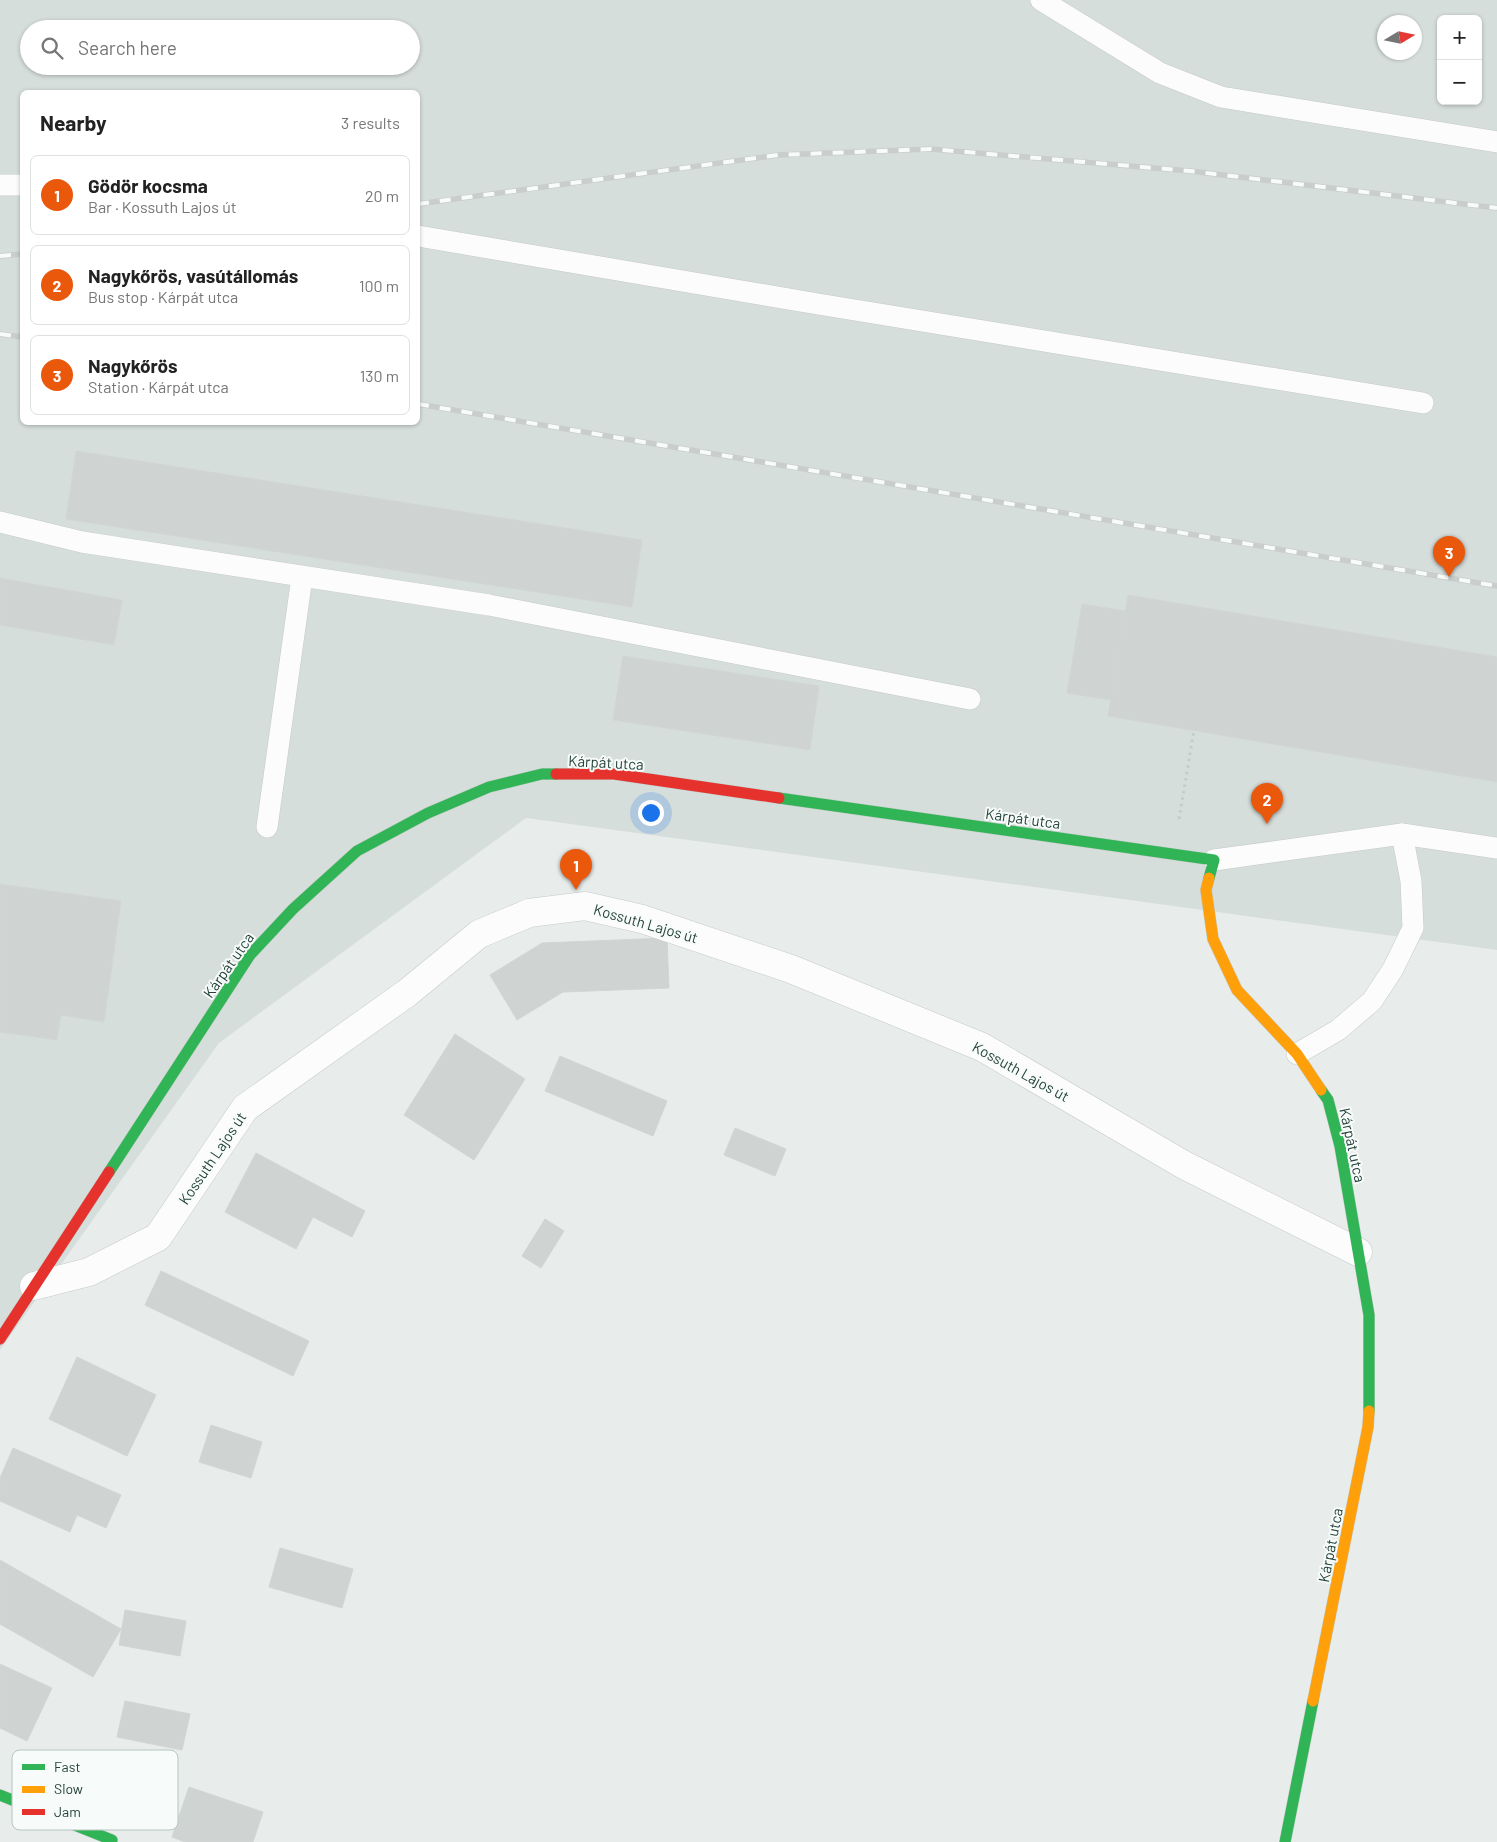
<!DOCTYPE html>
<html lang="en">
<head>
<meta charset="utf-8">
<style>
	body { margin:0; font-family:Barlow,sans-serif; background:#f2f2f2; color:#222 }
	.controls { position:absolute; right:15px; top:15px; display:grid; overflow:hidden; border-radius:8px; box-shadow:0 1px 4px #0004 }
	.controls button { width:45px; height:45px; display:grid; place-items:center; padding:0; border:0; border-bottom:1px solid #e0e0e0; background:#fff; color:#222; font:25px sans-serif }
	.compass { position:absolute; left:1377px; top:15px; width:45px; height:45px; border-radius:50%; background:#fff; box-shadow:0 1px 4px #0004; rotate:80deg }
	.you { position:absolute; left:650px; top:812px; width:18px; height:18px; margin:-12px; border:4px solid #fff; border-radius:50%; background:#1a73e8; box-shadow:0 0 0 8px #1a73e833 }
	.badge { display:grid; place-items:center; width:32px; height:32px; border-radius:50%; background:#ea580c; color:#fff; font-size:16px; font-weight:700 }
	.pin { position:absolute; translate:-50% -41px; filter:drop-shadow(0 1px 2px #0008) }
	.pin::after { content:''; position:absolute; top:26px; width:18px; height:15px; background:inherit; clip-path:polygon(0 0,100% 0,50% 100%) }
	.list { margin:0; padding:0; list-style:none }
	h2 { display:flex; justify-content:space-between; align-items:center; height:65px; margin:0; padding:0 20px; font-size:21px }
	h2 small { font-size:16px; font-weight:400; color:#767676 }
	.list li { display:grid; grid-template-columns:32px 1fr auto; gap:15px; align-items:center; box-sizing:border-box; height:80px; margin:0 10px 10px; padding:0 10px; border:1px solid #e0e0e0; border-radius:8px }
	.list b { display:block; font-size:19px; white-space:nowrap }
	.list p { margin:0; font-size:16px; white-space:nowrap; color:#767676 }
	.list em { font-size:16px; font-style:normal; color:#767676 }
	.icon { flex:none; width:28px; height:28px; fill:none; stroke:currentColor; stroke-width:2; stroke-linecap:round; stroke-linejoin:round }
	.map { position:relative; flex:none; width:1497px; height:1842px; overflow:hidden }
	.search { position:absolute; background:#fff; box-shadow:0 1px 4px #0004; left:20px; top:20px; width:400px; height:55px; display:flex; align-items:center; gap:12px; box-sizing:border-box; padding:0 18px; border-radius:28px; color:#767676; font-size:19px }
	.panel { position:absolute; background:#fff; box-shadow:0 1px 4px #0004; left:20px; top:90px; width:400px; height:335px; border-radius:8px }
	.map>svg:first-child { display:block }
	.built { fill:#d6dedb; fill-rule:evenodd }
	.building { fill:#cfd4d2; stroke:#d1d6d4 }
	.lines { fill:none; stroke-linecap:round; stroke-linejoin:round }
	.lane-casing { stroke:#c5cac8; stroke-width:22 }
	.street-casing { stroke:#c5cac8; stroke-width:29 }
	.fast-casing { stroke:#c3cbc8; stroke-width:12 }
	.slow-casing { stroke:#c3cbc8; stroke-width:12 }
	.jam-casing { stroke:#c3cbc8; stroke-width:12 }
	.path { stroke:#c3ccca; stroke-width:3; stroke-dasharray:2.5 4; stroke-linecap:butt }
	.lane { stroke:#fcfcfc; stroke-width:21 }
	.street { stroke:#fcfcfc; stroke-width:28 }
	.fast { stroke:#30b455; stroke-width:11 }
	.slow { stroke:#ff9f0a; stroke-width:11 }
	.jam { stroke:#e5322d; stroke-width:11 }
	.rail-casing { stroke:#c9cdcc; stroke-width:5.5 }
	.rail { stroke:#f7fbf9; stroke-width:4; stroke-dasharray:11; stroke-linecap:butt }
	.labels { text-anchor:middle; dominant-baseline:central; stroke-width:4; stroke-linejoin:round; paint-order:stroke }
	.street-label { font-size:15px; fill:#24423a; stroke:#f7fbf9 }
	.key { fill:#f7fbf9; stroke:#b8c4c0; stroke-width:1 }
	.key-label { font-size:14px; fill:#24423a }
</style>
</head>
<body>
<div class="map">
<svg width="1497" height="1842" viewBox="0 0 1497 1842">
	<rect width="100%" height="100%" fill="#e8edeb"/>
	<!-- built -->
	<path class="built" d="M0,0H1497V950L526,818L219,1043L0,1350ZM1441,19H1478V101H1441ZM1384,22H1414V52H1384ZM29,29H411V66H29ZM22,92H418V422H22Z"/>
	<!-- building -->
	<g class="building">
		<path d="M76,451L642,540L632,607L66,519Z"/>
		<path d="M0,578L122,600L114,645L0,625Z"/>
		<path d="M1128,595L1497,657V782L1108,716Z"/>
		<path d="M1082,604L1125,611L1111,700L1067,693Z"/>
		<path d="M623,656L819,686L810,750L613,720Z"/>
		<path d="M0,884L121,901L104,1022L61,1015L57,1040L0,1032Z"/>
		<path d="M667,938L669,988L563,992L517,1020L490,975L542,943Z"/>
		<path d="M455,1034L525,1079L474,1160L404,1115Z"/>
		<path d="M560,1056L667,1101L653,1136L545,1091Z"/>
		<path d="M735,1128L786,1149L775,1176L724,1155Z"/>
		<path d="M256,1153L365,1211L352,1237L313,1217L296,1249L225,1212Z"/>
		<path d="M545,1219L564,1231L541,1268L522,1256Z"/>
		<path d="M161,1271L309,1341L293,1376L145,1305Z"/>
		<path d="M77,1357L156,1395L127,1456L49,1419Z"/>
		<path d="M211,1425L262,1442L251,1478L199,1462Z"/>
		<path d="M13,1448L121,1495L106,1528L77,1515L70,1532L0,1501V1478Z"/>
		<path d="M280,1548L353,1569L342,1608L269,1587Z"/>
		<path d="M0,1560L121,1629L93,1677L0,1624Z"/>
		<path d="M125,1610L186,1621L180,1656L119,1645Z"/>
		<path d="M0,1664L52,1688L27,1741L0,1728Z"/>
		<path d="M125,1701L190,1714L182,1750L117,1737Z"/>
		<path d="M189,1787L263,1812L253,1842H185L172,1837Z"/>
	</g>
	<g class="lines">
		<!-- lane casing -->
		<g class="lane-casing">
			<g id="lane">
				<path d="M1041,0L1160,73L1221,97L1497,142"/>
				<path d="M0,185H22"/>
				<path d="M418,236L818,304L1423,403"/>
				<path d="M0,522L82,542L489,605L970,699"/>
				<path d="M267,827L302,577"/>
				<path d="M1214,860L1402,834L1497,848"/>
				<path d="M1297,1054L1338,1030L1372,1001L1393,969L1413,928L1411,881L1402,834"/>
			</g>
		</g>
		<!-- street casing -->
		<g class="street-casing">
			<path id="street" d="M34,1286L89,1272L158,1237L245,1108L407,993L479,934L529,913L585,906L642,919L791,969L982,1047L1184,1165L1358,1252"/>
		</g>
		<!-- fast casing -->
		<g class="fast-casing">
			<g id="fast">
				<path d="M779,798L1214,860L1209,878"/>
				<path d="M1321,1090L1328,1100L1340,1146L1369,1315V1411"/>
				<path d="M109,1172L250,955L293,909L357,851L428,813L489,787L542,774H556"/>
				<path d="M0,1795L112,1840"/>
				<path d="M1285,1842L1313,1701"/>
			</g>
		</g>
		<!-- slow casing -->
		<g class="slow-casing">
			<g id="slow">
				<path d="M1209,878L1206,890L1213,939L1237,990L1297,1054L1321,1090"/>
				<path d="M1313,1701L1368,1427L1369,1411"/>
			</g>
		</g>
		<!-- jam casing -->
		<g class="jam-casing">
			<g id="jam">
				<path d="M556,774H614L779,798"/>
				<path d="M0,1339L109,1172"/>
			</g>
		</g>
		<!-- path -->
		<path class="path" d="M1179,819L1194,730"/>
		<!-- lane -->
		<use href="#lane" class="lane"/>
		<!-- street -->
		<use href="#street" class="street"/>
		<!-- fast -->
		<use href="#fast" class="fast"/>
		<!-- slow -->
		<use href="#slow" class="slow"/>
		<!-- jam -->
		<use href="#jam" class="jam"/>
		<!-- rail casing -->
		<g class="rail-casing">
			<g id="rail">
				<path d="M418,204L778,155L931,149L1190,171L1497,208"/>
				<path d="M0,256L22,254"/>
				<path d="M0,334L22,337"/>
				<path d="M418,404L1497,586"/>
			</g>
		</g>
		<!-- rail -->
		<use href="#rail" class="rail"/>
	</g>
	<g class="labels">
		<!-- street labels -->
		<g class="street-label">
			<text transform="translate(606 762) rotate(3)">Kárpát utca</text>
			<text transform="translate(1023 818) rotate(8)">Kárpát utca</text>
			<text transform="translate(646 923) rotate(16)">Kossuth Lajos út</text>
			<text transform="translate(228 965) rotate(-55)">Kárpát utca</text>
			<text transform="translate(1021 1071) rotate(29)">Kossuth Lajos út</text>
			<text transform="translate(1353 1145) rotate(78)">Kárpát utca</text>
			<text transform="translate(212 1158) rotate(-56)">Kossuth Lajos út</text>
			<text transform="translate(1330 1545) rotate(-79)">Kárpát utca</text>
		</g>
	</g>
	<!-- legend -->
	<rect x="12" y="1750" width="166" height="80" rx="8" class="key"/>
	<rect x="22" y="1764" width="23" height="6" fill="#30b455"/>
	<rect x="22" y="1786" width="23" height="7" fill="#ff9f0a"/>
	<rect x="22" y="1809" width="23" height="6" fill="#e5322d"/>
	<g class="key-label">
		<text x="54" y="1772">Fast</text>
		<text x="54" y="1794">Slow</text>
		<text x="54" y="1817">Jam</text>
	</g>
</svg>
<div class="controls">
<button>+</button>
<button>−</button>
</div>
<svg class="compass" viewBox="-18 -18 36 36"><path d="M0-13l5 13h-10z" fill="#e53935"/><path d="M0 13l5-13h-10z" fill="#767676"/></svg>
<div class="you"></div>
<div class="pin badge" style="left:576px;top:890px">1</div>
<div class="pin badge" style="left:1267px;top:824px">2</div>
<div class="pin badge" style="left:1449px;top:577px">3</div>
<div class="search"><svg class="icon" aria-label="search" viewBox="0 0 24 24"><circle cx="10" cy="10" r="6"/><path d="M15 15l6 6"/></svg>Search here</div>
<section class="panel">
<h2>Nearby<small>3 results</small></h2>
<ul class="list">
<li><span class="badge">1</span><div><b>Gödör kocsma</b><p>Bar · Kossuth Lajos út</p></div><em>20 m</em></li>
<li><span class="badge">2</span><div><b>Nagykőrös, vasútállomás</b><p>Bus stop · Kárpát utca</p></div><em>100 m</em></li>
<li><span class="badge">3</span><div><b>Nagykőrös</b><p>Station · Kárpát utca</p></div><em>130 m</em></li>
</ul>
</section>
</div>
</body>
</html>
